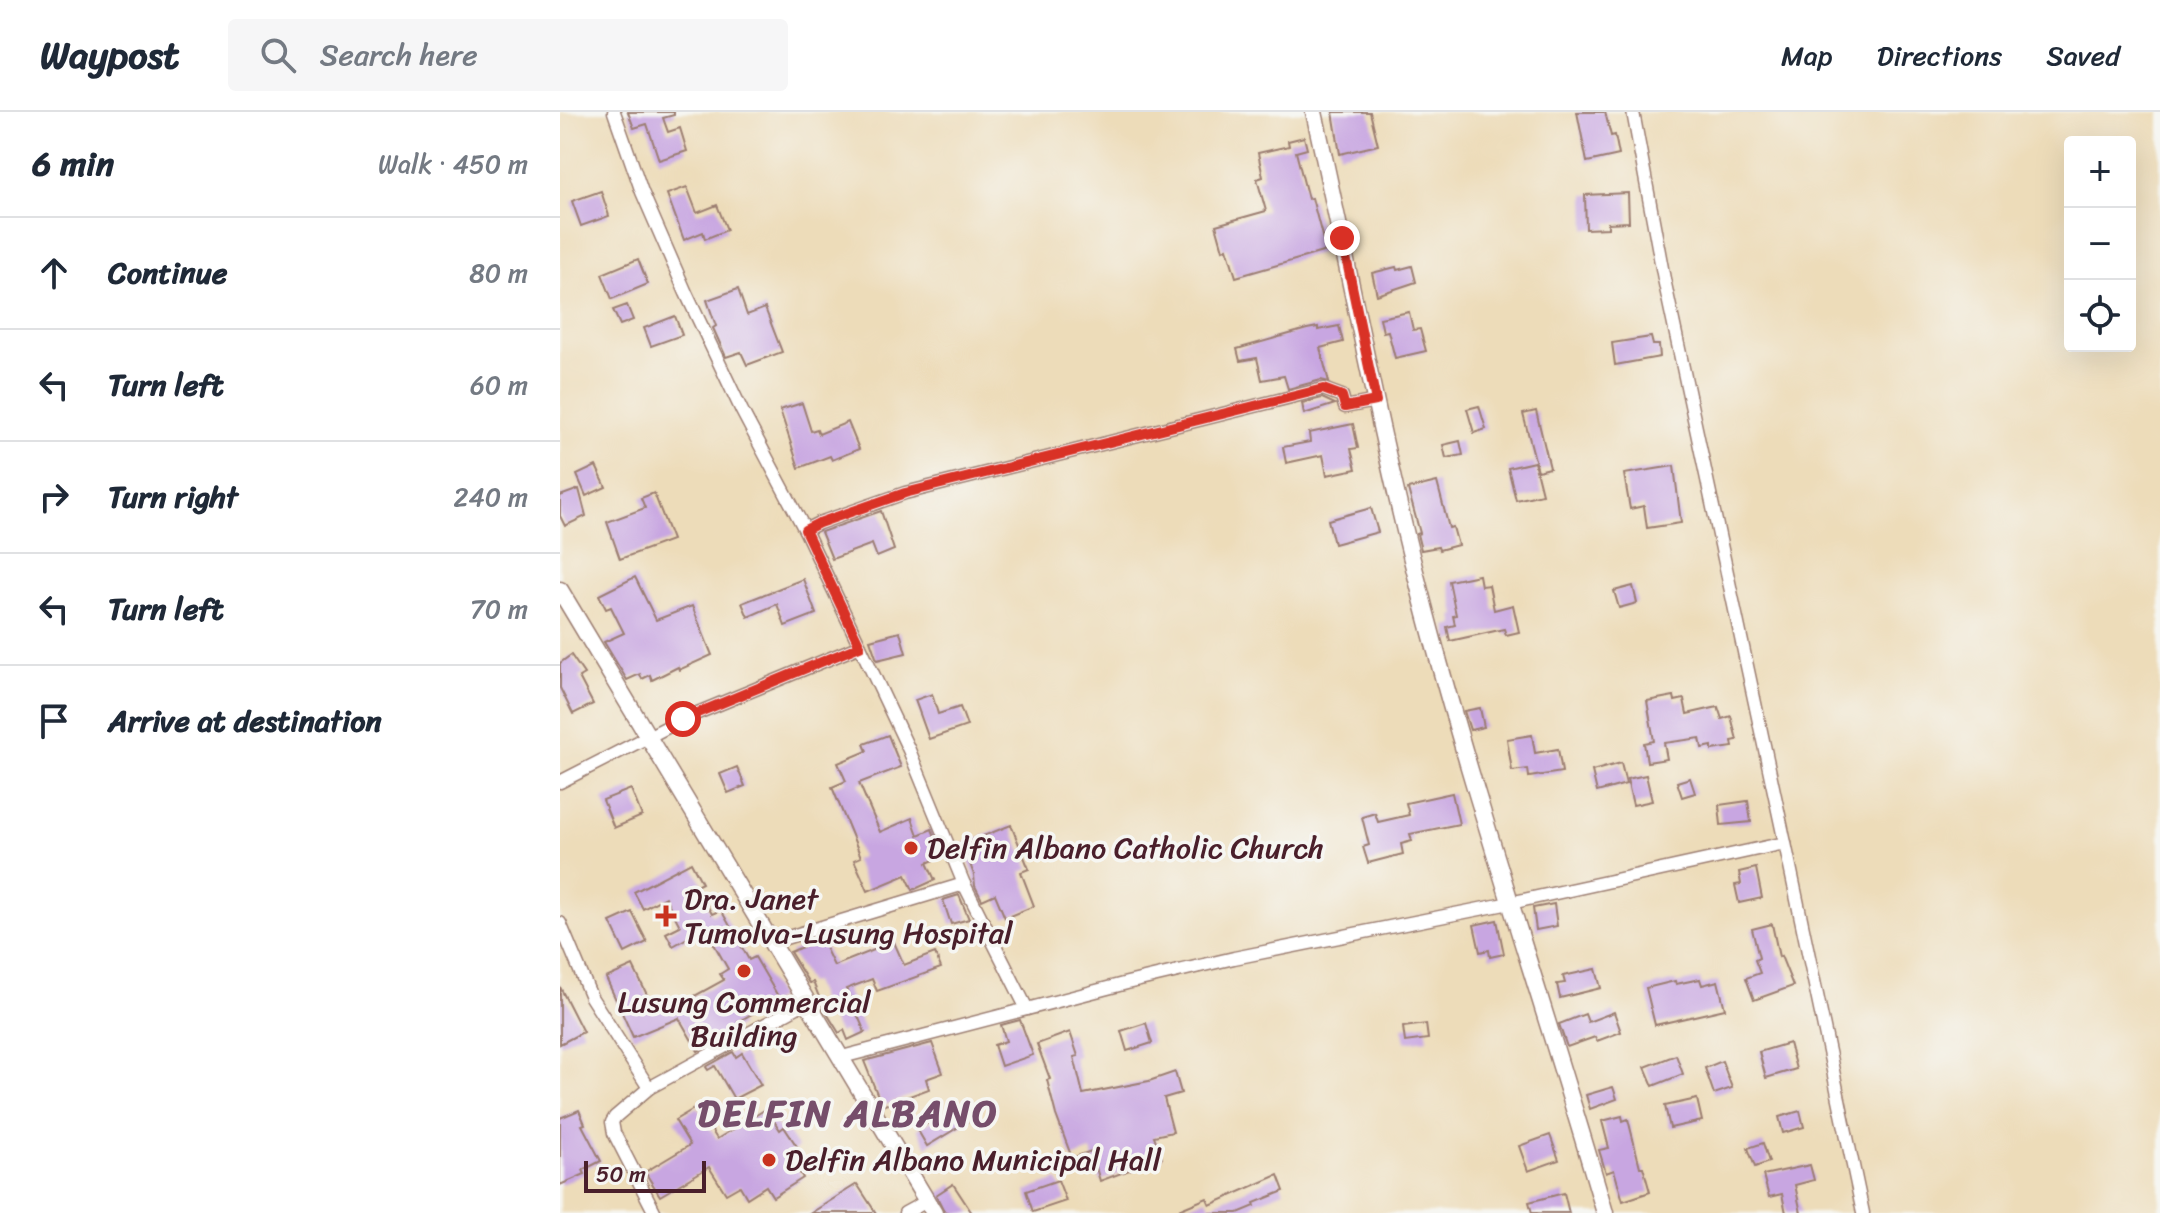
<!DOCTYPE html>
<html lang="en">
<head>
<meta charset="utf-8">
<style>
	body { margin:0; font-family:Sriracha,sans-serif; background:#f6f6f7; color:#1f2937 }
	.controls { position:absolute; right:24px; top:24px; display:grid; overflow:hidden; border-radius:8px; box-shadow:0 8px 32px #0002 }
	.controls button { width:72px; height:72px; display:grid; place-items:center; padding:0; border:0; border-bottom:2px solid #e0e1e3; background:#fff; color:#1f2937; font:40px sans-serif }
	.scale { position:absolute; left:24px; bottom:20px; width:122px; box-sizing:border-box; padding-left:8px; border:4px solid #4a1f2b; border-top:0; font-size:22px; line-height:28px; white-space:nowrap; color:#4a1f2b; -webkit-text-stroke:6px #f6f6f2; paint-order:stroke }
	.stop { position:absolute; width:24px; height:24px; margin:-18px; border:6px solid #d93025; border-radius:50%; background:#fff }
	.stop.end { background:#d93025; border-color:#fff; box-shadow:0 2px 8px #0008 }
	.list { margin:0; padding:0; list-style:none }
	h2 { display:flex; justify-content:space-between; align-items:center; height:104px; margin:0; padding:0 32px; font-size:34px }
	h2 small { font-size:26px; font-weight:400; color:#747a83 }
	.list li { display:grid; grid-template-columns:52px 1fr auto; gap:24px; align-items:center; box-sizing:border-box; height:112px; padding:0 32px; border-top:2px solid #e0e1e3 }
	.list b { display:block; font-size:30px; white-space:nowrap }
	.list em { font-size:26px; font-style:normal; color:#747a83 }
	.icon { flex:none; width:44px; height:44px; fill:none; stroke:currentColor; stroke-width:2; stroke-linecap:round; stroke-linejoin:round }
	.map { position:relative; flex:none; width:1600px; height:1101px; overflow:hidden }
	header { display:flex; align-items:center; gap:48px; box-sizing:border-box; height:112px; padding:0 40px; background:#fff; border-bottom:2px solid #e0e1e3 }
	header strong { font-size:38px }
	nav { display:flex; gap:44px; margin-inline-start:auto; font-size:28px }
	.search { width:560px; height:72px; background:#f6f6f7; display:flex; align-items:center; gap:20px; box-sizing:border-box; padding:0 28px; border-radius:8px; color:#747a83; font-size:30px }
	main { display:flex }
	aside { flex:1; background:#fff }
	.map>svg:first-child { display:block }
	.building { fill:#c8a6e1 }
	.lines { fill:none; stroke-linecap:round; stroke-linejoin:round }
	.minor-casing { stroke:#9c7e72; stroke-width:15 }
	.tertiary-casing { stroke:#9c7e72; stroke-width:19 }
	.minor { stroke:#fff; stroke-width:12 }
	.tertiary { stroke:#fff; stroke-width:16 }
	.route { stroke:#d93025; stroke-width:10 }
	.poi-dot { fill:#c8321e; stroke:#f6f6f2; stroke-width:3 }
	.labels { text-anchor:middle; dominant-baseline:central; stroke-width:7; stroke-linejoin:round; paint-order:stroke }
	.poi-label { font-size:30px; fill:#4a1f2b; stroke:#f6f6f2; text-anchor:start }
	.district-label { font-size:38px; font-weight:bold; letter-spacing:2px; fill:#764e6b; stroke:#f6f6f2 }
</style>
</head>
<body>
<header>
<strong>Waypost</strong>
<div class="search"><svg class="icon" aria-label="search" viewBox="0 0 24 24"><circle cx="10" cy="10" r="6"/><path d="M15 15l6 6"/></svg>Search here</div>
<nav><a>Map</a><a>Directions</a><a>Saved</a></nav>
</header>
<main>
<aside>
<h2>6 min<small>Walk · 450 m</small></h2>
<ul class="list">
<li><svg class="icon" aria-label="ahead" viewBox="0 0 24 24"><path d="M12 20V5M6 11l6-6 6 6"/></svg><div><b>Continue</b></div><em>80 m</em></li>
<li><svg class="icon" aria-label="left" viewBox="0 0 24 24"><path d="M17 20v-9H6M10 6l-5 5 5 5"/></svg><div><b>Turn left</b></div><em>60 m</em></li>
<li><svg class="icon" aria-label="right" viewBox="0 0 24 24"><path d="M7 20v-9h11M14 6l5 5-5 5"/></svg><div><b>Turn right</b></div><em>240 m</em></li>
<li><svg class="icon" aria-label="left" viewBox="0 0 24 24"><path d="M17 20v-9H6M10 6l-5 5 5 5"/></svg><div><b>Turn left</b></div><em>70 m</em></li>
<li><svg class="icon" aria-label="arrive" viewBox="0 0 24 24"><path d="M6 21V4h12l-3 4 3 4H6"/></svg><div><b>Arrive at destination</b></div></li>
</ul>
</aside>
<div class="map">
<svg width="1600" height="1101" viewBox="0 0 1600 1101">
	<rect width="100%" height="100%" fill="#f6f6f2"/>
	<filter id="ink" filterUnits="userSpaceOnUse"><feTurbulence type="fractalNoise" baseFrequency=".0125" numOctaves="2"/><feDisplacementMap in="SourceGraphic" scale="16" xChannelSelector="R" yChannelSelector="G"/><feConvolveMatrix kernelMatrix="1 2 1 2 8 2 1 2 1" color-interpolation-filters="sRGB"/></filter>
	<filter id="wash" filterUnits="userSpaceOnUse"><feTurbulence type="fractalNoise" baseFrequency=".006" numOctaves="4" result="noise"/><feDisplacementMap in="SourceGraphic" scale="32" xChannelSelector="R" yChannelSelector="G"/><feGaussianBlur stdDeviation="1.8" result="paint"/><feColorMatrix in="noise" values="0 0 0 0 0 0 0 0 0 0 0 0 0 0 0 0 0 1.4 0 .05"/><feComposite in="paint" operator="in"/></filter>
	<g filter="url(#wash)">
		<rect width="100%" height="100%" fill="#eddcb9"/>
		<g id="blocks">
			<!-- building -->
			<g class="building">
				<path d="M68,0H114V3L103,6L108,20L120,16L127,39L99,48L87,12L74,16Z"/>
				<path d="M773,0H810L818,33L780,42Z"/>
				<path d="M1017,0H1045L1051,24L1055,23L1059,43L1027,50Z"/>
				<path d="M744,25L747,37L736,40L748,87L752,86L766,139L676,165L667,136L663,138L656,113L706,99L697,67L703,65L698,41L729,34L728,29Z"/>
				<path d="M127,75L137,101L157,93L167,118L145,127L143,120L124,128L107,82Z"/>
				<path d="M41,79L49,104L21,114L12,89Z"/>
				<path d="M1068,81L1069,110L1048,111V116L1026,117L1025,83Z"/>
				<path d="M78,147L88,172L52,187L42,162Z"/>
				<path d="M852,154L856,170L817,183L812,161L836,155L837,158Z"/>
				<path d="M178,177L187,203L205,196L222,240L187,253L181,240L166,245L153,216L156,214L147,188Z"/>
				<path d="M67,193L73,208L60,213L53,198Z"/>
				<path d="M849,200L853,218L860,217L866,239L835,246L828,219L823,220L820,206Z"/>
				<path d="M115,204L122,223L91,234L84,216Z"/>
				<path d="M779,214L783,230L760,236L769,270L761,268L728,277L724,264L702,268L697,246L680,249L677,237L747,217L758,215V218Z"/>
				<path d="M1091,225L1093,233H1099L1100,245L1055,253L1052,231Z"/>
				<path d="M762,286L775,292L744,302L742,291Z"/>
				<path d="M242,291L251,319L257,317L259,322L288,310L299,337L272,348L270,344L239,356L220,298Z"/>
				<path d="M919,294L926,317L914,321L907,297Z"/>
				<path d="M976,299L990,356L978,359L963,302Z"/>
				<path d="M793,312L798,336L791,337L796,357L767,363L763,343L726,351L723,335L750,330L749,321Z"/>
				<path d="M900,329L903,343L886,346L883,333Z"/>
				<path d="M974,350L982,382L956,388L948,356Z"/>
				<path d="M36,354L46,375L26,384L17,363Z"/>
				<path d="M1114,354L1121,411L1087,416L1084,394L1070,397L1064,362Z"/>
				<path d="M877,370L889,416L893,415L898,433L879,438L878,435L861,438L857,422L860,421L848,377Z"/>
				<path d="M19,377L26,404L5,414L0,404V384Z"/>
				<path d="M94,381L112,428L60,447L47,410L85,396L81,386Z"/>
				<path d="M811,396L818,420L774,432L768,408Z"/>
				<path d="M321,399L334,438L317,445L312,432L272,447L261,420Z"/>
				<path d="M919,463L921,474L929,473L934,498L953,493L959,520L946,523L944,517L890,529L887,515L895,513L893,504L896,503L889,469Z"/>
				<path d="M75,465L96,508L132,494L152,543L119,558L118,555L92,568L90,563L82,567L80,562L67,568L44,530L64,521L51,495L46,497L39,483Z"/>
				<path d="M243,467L256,502L225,514L217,492L188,505L182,491Z"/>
				<path d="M1073,474L1077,491L1059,496L1054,479Z"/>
				<path d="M340,520L346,541L317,548L310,528Z"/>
				<path d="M11,543L24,562L19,565L33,592L13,602L0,576V551Z"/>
				<path d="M372,582L378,602L400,595L407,614L369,627L355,588Z"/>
				<path d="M1114,584L1115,589L1124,587L1127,602L1158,595L1162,607L1171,604L1177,628L1172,629L1173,635L1152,638V634L1142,636L1140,626L1104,631L1107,647L1087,650L1084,631L1094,629L1087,589Z"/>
				<path d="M920,596L924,615L910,618L904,599Z"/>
				<path d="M328,623L341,655L299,671L320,720L352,706L358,723L372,717L383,744L367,751L375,768L353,778L346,763L308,779L294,748L301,745L272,675L286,669L278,651L307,639L304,632Z"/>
				<path d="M972,623L975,641L998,637L1002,660L969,665L968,657L952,659L947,627Z"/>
				<path d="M1061,651L1066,672L1037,680L1032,659Z"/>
				<path d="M177,655L185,674L168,681L160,662Z"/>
				<path d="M1086,663L1092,689L1073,693L1067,667Z"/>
				<path d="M1130,666L1135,681L1122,685L1117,670Z"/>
				<path d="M71,677L82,704L54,716L43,688Z"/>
				<path d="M892,681L899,712L850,722L852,729L841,732L843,742L808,751L803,735L809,733L802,705L815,701L818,710L849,703L846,691Z"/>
				<path d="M1188,689L1191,710L1161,713L1159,693Z"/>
				<path d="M451,713L469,757L461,760L474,794L445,806L435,782L422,788L415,774L414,763L403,732Z"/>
				<path d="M131,750L142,771L136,774L152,802L161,798L189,848L195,845L219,886L178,910L180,914L138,939L119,906L73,925L46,866L73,854L91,891L106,885L111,897L164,868L160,862L168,857L150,825L144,828L140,819L113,834L106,821L120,814L105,785L83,797L74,780Z"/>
				<path d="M1196,756L1202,786L1179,791L1175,773L1181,772L1179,760Z"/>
				<path d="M399,783L409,807L391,812L383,788Z"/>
				<path d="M994,792L997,814L976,818L973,796Z"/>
				<path d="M72,800L87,830L65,841L50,810Z"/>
				<path d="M937,808L944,842L930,845L929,838L920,840L914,813Z"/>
				<path d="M1212,812L1219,845L1221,844L1233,874L1194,888L1186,866L1200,861L1195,848L1199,846L1192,817Z"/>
				<path d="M261,827L274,854L334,830L344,853L375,841L381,856L317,879L312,867L286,877L305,920L288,928L284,918L279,921L263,895L253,870L249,871L230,840Z"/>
				<path d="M1036,857L1041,876L1000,886L997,872L1005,871L1003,864Z"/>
				<path d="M1140,867L1142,873L1158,869L1165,897L1095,913L1086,876L1115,869L1116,872Z"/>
				<path d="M0,875L23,920L0,932Z"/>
				<path d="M1054,900L1061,920L1037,929L1035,925L1007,935L999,912L1025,902L1028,910Z"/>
				<path d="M460,908L473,943L441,954L434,933L446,929L441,913Z"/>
				<path d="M586,911L592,931L567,939L561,919Z"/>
				<path d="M866,912L868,927L845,930L843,915Z"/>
				<path d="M510,920L518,944L514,945L523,982L589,969L615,960L621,981L604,986L613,1020L594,1024L602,1046L540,1069L531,1039L512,1046L496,1003L487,968L490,967L477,932Z"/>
				<path d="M372,931L383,961L366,967L369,977L322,994L304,949Z"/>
				<path d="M1229,931L1236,957L1206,966L1199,940Z"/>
				<path d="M173,940L176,945L182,941L201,973L174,987L155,954L148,958L146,955Z"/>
				<path d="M1116,943L1123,962L1093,974L1085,955Z"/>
				<path d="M1162,949L1172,976L1154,982L1145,956Z"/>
				<path d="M1053,975L1057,987L1030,997L1026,983Z"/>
				<path d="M1137,987L1142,1009L1110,1016L1105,994Z"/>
				<path d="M137,995L157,1027L206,997L220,1018L224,1015L238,1036L228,1042L243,1066L213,1085L206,1074L187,1086L180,1074L166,1082L149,1055L100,1084L85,1060L130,1033L115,1008Z"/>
				<path d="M19,998L25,1012L22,1013L41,1049L23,1058L25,1062L0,1073V1006Z"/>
				<path d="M400,998L407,1010L367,1034L357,1017L381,1004L383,1008Z"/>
				<path d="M1240,999L1244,1015L1223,1021L1219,1005Z"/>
				<path d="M1062,1004L1063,1009L1068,1007L1080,1055H1083L1090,1080L1063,1089L1054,1058L1046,1061L1039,1038L1049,1036L1042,1009Z"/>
				<path d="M990,1023L999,1048L968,1059L959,1034Z"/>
				<path d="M1203,1031L1209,1050L1195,1055L1188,1036Z"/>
				<path d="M1250,1053L1254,1068L1235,1073L1241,1101H1226L1222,1082L1209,1085L1203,1063Z"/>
				<path d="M718,1063L724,1079L694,1091L695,1094L678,1101H611L647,1086L650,1093Z"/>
				<path d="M498,1068L506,1089L473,1100L466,1079Z"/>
				<path d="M297,1072L316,1101H251Z"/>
				<path d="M393,1072L412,1101H385L376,1083Z"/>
				<path d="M1004,1081L1009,1101H972L969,1090Z"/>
			</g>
		</g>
	</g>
	<g filter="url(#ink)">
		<use href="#blocks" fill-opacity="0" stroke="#9c7e72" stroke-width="2"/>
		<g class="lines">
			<!-- minor casing -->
			<g class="minor-casing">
				<g id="minor">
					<path d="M54,0L82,80L126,181L182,299L245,418L300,534L349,638L404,772L467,897"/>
					<path d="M245,418L259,411L345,381L763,277L782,284L785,295L816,289"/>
					<path d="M0,670L123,607L300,534"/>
					<path d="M1225,731L1303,1101"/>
					<path d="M0,811L31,885L89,976"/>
					<path d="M212,830L404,772"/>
					<path d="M282,945L567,871L674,846L950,791L1225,731L1104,167L1073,0"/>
					<path d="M95,1101L54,1021L52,1010L55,1005L89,976L248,889"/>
					<path d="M345,1101L367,1089"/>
				</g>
			</g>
			<!-- tertiary casing -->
			<g class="tertiary-casing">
				<g id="tertiary">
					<path d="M754,0C790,160 819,321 860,479C914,689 985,893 1045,1101"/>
					<path d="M0,478L374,1101"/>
				</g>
			</g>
			<!-- minor -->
			<use href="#minor" class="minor"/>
			<!-- tertiary -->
			<use href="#tertiary" class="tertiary"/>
		</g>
	</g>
	<g class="lines" filter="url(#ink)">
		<!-- route -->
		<path class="route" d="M123,607L300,534L245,418L259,411L345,381L763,277L782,284L785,295L816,289L782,126"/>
	</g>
	<!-- markers -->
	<g class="poi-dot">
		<circle cx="351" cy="736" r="8"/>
		<path d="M102 792h8v8h8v8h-8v8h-8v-8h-8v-8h8z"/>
		<circle cx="184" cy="859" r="8"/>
		<circle cx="209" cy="1048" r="8"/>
	</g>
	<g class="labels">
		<!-- poi labels -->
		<g class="poi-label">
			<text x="367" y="736">Delfin Albano Catholic Church</text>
			<text x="124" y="787">Dra. Janet<tspan x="124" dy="34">Tumolva-Lusung Hospital</tspan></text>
			<text x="184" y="890" text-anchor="middle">Lusung Commercial<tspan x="184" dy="34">Building</tspan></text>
			<text x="225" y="1048">Delfin Albano Municipal Hall</text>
		</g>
		<!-- district labels -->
		<g class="district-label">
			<text x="288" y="1001">DELFIN ALBANO</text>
		</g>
	</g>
</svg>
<div class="controls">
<button>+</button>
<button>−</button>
<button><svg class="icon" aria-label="locate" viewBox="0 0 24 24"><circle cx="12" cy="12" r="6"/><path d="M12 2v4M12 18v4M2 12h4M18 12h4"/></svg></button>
</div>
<div class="scale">50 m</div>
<div class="stop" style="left:123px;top:607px"></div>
<div class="stop end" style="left:782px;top:126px"></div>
</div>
</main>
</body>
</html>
